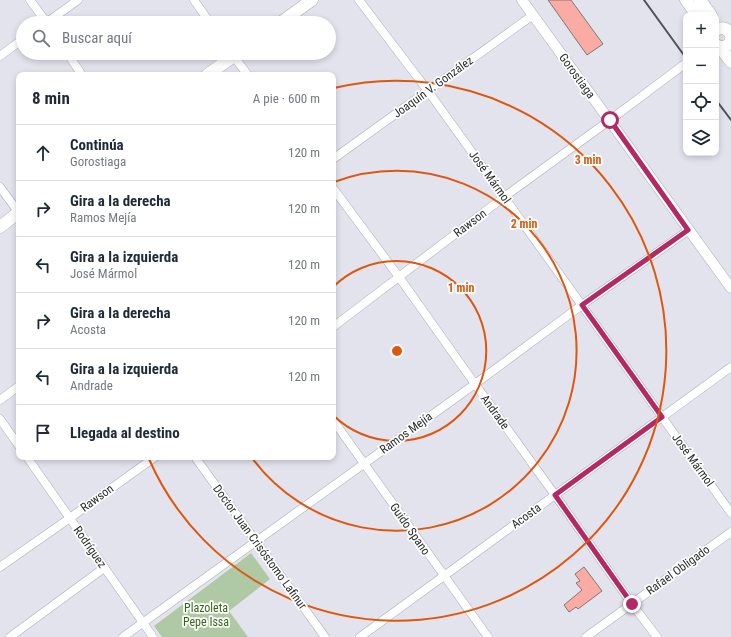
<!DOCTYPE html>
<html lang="es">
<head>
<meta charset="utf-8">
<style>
	body { margin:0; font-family:"Roboto Condensed",sans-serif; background:#f6f6f7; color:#1f2937 }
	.controls { position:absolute; right:12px; top:12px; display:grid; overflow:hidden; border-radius:8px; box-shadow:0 2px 6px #0003 }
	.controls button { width:36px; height:36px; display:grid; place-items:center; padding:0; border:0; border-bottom:1px solid #e0e1e3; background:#fff; color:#1f2937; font:20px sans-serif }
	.stop { position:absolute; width:12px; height:12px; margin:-9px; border:3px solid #b42965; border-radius:50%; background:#fff }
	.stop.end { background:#b42965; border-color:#fff; box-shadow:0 1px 4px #0008 }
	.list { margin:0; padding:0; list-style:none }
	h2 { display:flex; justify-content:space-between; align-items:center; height:52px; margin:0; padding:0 16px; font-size:17px }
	h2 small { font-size:13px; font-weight:400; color:#747a83 }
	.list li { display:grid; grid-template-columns:26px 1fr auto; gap:12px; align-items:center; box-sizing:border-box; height:56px; padding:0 16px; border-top:1px solid #e0e1e3 }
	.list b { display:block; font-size:15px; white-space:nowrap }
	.list p { margin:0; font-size:13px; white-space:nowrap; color:#747a83 }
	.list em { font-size:13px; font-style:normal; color:#747a83 }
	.icon { flex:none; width:22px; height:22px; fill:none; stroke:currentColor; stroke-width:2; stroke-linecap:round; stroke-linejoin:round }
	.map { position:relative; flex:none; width:731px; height:637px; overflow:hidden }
	.search { position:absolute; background:#fff; box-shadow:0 2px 6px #0003; left:16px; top:16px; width:320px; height:44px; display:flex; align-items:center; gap:10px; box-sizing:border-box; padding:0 14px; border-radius:22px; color:#747a83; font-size:15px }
	.panel { position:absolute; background:#fff; box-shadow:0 2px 6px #0003; left:16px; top:72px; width:320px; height:388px; border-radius:8px }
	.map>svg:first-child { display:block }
	.green { fill:#afc9a4 }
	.building { fill:#faaba3; stroke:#817775 }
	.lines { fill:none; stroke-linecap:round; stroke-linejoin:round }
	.minor-casing { stroke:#acadb6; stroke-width:9 }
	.tertiary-casing { stroke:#acadb6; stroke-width:11 }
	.secondary-casing { stroke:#acadb6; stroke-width:13 }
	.minor { stroke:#fff; stroke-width:8 }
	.tertiary { stroke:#fff; stroke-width:10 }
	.secondary { stroke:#fff; stroke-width:12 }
	.rail { stroke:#515256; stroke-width:2 }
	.route { stroke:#b42965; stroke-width:5 }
	.ring { fill:none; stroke:#de570e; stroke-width:2 }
	.labels { text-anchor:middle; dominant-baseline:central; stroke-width:3.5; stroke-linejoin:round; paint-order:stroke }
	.street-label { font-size:12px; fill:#2a2b2e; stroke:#fff }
	.park-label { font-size:12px; fill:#336614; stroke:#fff }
	.centre { fill:#de570e; stroke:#fff; stroke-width:2 }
	.ring-label { font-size:12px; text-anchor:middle; font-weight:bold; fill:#de570e; stroke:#fff; stroke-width:3.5; stroke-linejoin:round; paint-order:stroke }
</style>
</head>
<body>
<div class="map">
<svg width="731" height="637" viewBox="0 0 731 637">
	<rect width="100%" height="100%" fill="#e2e3ed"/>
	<!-- green -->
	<path class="green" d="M251,553L270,579L229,611L248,637H162L154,626Z"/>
	<!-- building -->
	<g class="building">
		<path d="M548,0H571L603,44L587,55Z"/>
		<path d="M584,567L602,591L578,609L576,607L569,612L564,605L582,590L576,583L580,581L575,574Z"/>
	</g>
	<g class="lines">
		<!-- minor casing -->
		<g class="minor-casing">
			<g id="minor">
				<path d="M30,0L47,23"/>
				<path d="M194,0L210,23"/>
				<path d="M359,0L428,91L731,513"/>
				<path d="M46,23L78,0"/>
				<path d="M67,53L82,75"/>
				<path d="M231,53L248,75"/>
				<path d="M0,56L23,39"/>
				<path d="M333,159L533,15"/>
				<path d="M0,187L19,213"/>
				<path d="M333,188L399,277L475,384L555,495L632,604L657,637"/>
				<path d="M333,327L504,197L610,120L686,63"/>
				<path d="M0,400L19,386"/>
				<path d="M0,419L19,446"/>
				<path d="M333,420L488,637"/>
				<path d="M27,457L153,637"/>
				<path d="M195,457L325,637"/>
				<path d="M0,567L70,518L155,457"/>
				<path d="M10,637L104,568"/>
				<path d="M123,637L475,384L582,305L689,230"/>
				<path d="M360,637L731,367"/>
				<path d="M586,637L731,532"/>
			</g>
		</g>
		<!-- tertiary casing -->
		<g class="tertiary-casing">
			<path id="tertiary" d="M522,0L731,288"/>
		</g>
		<!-- secondary casing -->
		<g class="secondary-casing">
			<g id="secondary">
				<path d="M686,0L697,15"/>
				<path d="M700,0L711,15"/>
				<path d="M280,23L312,0"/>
				<path d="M716,30C723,26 728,29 731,35"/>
				<path d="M716,45C723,49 728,47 731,40"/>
				<path d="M720,47L731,62"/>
				<path d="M207,75L238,53"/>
				<path d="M0,227L19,212"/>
			</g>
		</g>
		<!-- minor -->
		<use href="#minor" class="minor"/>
		<!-- tertiary -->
		<use href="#tertiary" class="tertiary"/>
		<!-- secondary -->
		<use href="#secondary" class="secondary"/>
		<!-- rail -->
		<g class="rail">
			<path d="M644,0L686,58"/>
			<path d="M716,100L731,120"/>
		</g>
	</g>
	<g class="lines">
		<!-- route -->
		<path class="route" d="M610,120L688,230L582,305L662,417L555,495L632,604"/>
	</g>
	<!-- distance rings -->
	<g class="ring">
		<path d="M333 287A90 90 0 1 1 333 415"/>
		<path d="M334 182A180 180 0 1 1 252 458"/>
		<path d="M334 88A270 270 0 1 1 149 459"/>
	</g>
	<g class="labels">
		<!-- street labels -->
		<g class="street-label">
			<text transform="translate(577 76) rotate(54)">Gorostiaga</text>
			<text transform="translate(433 87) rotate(-36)">Joaquín V. González</text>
			<text transform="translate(490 177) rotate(54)">José Mármol</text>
			<text transform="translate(470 223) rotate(-37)">Rawson</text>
			<text transform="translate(495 412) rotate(54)">Andrade</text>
			<text transform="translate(406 433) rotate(-36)">Ramos Mejía</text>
			<text transform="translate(693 460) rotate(54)">José Mármol</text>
			<text transform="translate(97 498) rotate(-36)">Rawson</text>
			<text transform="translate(526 516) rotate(-36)">Acosta</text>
			<text transform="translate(410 529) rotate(55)">Guido Spano</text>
			<text transform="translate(90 547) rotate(55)">Rodríguez</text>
			<text transform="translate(260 547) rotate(54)">Doctor Juan Crisóstomo Lafinur</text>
			<text transform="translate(678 570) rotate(-36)">Rafael Obligado</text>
		</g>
		<!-- park labels -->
		<g class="park-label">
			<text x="206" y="608">Plazoleta<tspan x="206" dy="14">Pepe Issa</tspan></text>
		</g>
	</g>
	<circle cx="397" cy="351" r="6" class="centre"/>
	<g class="ring-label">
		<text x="588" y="164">3 min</text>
		<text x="524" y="228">2 min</text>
		<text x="461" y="292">1 min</text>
	</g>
</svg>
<div class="controls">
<button>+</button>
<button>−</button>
<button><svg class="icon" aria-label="locate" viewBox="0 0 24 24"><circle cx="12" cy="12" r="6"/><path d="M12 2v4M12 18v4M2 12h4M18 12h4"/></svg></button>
<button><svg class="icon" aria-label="layers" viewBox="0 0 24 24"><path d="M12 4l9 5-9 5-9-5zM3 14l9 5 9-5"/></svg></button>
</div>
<div class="stop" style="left:610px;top:120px"></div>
<div class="stop end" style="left:632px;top:604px"></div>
<div class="search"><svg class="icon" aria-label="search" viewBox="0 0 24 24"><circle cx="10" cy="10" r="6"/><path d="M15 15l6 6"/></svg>Buscar aquí</div>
<section class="panel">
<h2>8 min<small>A pie · 600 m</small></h2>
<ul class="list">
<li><svg class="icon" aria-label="ahead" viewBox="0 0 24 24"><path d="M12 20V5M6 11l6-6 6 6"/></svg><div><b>Continúa</b><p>Gorostiaga</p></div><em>120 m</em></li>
<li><svg class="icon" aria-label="right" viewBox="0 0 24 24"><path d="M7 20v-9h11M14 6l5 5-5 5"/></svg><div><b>Gira a la derecha</b><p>Ramos Mejía</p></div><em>120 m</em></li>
<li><svg class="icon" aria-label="left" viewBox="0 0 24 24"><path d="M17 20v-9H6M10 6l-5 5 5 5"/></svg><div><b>Gira a la izquierda</b><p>José Mármol</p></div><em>120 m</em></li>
<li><svg class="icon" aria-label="right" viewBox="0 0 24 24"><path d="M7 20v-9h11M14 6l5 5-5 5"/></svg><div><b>Gira a la derecha</b><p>Acosta</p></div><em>120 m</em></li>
<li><svg class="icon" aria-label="left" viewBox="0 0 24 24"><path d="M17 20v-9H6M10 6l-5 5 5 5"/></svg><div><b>Gira a la izquierda</b><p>Andrade</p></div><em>120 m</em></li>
<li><svg class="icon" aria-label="arrive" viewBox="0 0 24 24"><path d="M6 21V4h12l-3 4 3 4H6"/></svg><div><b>Llegada al destino</b></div></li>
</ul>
</section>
</div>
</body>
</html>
